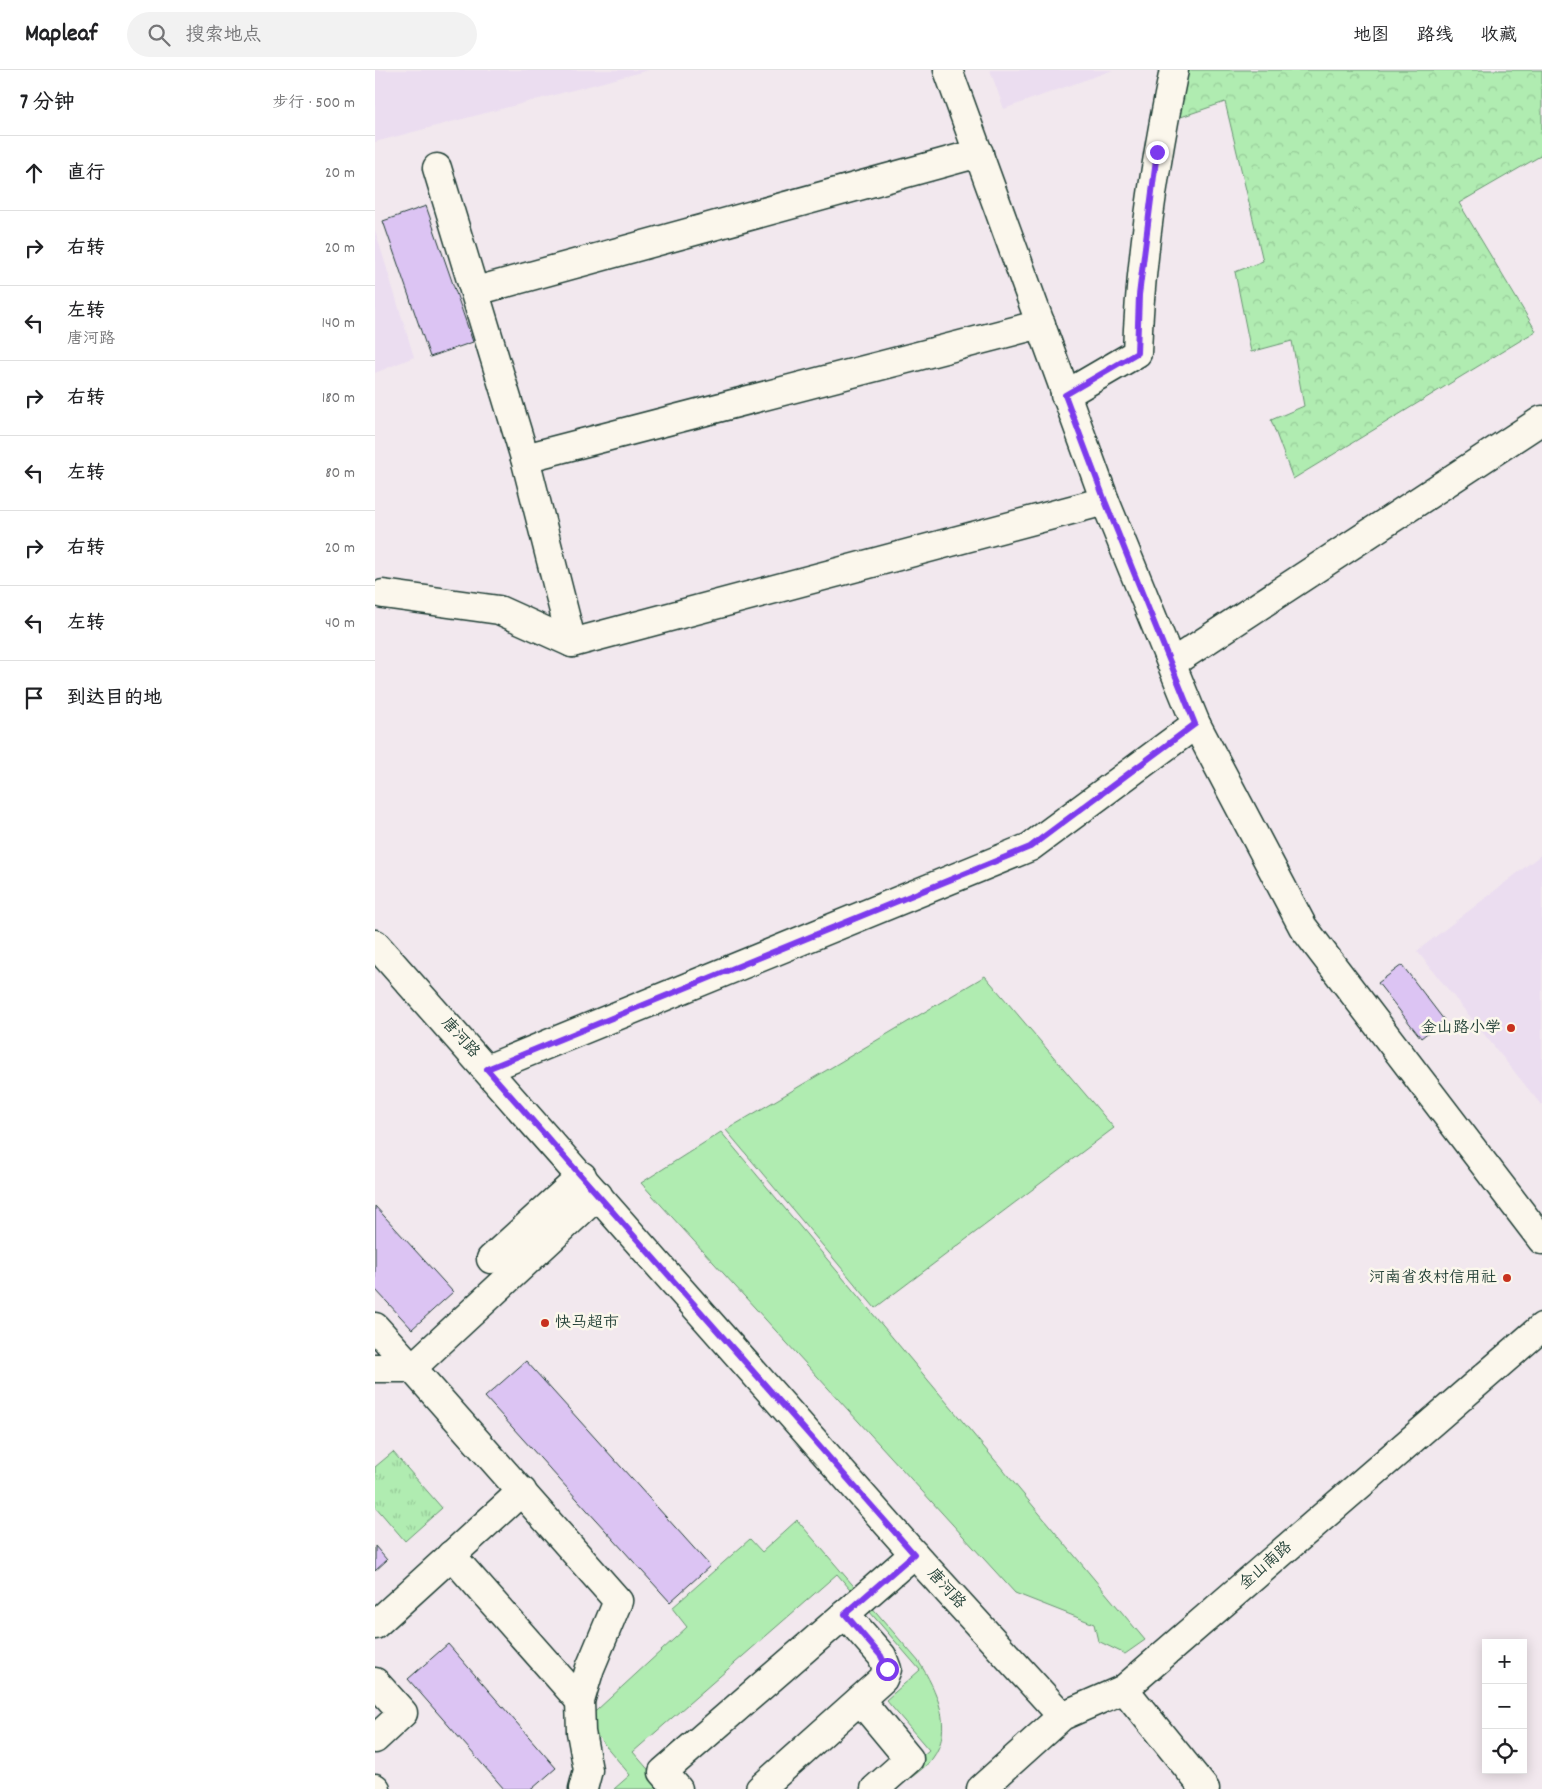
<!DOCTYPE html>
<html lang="zh">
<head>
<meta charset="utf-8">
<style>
	body { margin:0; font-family:Dekko,"LXGW WenKai TC",sans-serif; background:#f2f2f2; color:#202124 }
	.controls { position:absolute; right:15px; bottom:15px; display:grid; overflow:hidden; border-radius:0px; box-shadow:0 2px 12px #0003 }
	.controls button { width:45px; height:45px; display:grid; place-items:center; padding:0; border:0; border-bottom:1px solid #e0e0e0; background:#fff; color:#202124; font:25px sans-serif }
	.stop { position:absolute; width:15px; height:15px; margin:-11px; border:4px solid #7c3aed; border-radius:50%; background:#fff }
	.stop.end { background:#7c3aed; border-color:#fff; box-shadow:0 1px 5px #0008 }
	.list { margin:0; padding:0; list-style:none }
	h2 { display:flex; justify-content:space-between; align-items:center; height:65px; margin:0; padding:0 20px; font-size:21px }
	h2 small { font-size:16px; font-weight:400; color:#757577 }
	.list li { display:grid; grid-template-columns:32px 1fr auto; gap:15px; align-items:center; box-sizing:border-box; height:75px; padding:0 20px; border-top:1px solid #e0e0e0 }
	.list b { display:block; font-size:19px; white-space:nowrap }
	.list p { margin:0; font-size:16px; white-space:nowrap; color:#757577 }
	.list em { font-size:16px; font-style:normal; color:#757577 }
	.icon { flex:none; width:28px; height:28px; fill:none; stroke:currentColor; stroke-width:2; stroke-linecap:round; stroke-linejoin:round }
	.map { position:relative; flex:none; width:1167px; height:1719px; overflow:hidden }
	header { display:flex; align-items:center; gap:30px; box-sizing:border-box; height:70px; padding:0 25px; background:#fff; border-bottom:1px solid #e0e0e0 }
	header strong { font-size:24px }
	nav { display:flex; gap:28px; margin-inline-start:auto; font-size:18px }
	.search { width:350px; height:45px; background:#f2f2f2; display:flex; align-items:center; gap:12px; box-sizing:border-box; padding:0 18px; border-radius:28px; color:#757577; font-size:19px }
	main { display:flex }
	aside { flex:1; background:#fff }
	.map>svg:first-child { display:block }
	.built { fill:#ebddf0 }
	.green { fill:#b0ecb1; stroke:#689472 }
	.forest { fill:url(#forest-crowns); stroke:#689472 }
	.park { fill:url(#park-tufts); stroke:#689472 }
	.building { fill:#dcc4f3; stroke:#1f3d34 }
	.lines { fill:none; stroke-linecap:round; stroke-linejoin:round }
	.minor-casing { stroke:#1f3d34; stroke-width:31 }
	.major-casing { stroke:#1f3d34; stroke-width:31 }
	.minor { stroke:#fbf7ec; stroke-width:28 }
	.major { stroke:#fbf7ec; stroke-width:28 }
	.route { stroke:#7c3aed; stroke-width:6 }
	.poi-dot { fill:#c8321e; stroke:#fbf7ec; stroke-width:2 }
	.labels { text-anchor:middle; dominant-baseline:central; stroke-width:5; stroke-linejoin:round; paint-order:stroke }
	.poi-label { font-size:16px; fill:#1f3d34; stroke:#fbf7ec; text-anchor:end }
	.street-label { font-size:16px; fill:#1f3d34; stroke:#fbf7ec }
</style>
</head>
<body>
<header>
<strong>Mapleaf</strong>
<div class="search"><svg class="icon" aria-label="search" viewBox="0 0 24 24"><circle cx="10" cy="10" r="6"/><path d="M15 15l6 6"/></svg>搜索地点</div>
<nav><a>地图</a><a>路线</a><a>收藏</a></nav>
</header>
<main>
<aside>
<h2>7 分钟<small>步行 · 500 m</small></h2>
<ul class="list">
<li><svg class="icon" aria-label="ahead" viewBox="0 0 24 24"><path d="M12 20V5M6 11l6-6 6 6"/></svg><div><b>直行</b></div><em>20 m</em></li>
<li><svg class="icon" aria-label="right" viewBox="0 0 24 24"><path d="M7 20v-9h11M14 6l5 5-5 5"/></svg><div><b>右转</b></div><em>20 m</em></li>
<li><svg class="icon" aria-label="left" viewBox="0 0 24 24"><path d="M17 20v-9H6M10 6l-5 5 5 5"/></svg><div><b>左转</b><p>唐河路</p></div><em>140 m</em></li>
<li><svg class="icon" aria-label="right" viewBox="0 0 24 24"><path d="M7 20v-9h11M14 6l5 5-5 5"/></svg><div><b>右转</b></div><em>180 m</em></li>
<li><svg class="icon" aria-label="left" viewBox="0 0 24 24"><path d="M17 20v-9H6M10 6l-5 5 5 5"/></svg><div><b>左转</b></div><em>80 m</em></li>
<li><svg class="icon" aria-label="right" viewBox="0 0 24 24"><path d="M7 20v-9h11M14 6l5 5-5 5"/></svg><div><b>右转</b></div><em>20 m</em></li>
<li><svg class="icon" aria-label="left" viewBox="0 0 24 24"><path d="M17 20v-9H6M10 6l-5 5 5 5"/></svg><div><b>左转</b></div><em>40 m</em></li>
<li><svg class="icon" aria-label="arrive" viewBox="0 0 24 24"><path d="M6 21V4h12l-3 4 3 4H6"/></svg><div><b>到达目的地</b></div></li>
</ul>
</aside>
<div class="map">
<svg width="1167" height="1719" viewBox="0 0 1167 1719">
	<defs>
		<pattern id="forest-crowns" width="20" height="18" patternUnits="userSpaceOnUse" patternTransform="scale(1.25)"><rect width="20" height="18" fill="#b0ecb1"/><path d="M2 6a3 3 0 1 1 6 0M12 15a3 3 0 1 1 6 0" fill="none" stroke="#97cb99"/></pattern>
		<pattern id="park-tufts" width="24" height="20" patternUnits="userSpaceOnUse" patternTransform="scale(1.25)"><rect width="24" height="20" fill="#b0ecb1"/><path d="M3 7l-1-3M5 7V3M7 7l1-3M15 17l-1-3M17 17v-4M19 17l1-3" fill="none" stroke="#97cb99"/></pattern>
	</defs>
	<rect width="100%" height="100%" fill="#f2e8ee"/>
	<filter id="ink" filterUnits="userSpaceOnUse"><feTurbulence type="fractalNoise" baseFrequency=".02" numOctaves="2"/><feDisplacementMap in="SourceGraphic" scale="10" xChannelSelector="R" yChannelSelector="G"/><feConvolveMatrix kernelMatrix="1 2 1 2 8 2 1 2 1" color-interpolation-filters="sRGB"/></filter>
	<g filter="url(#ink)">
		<!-- built -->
		<g class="built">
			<path d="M0,0H274L0,72Z"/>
			<path d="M615,0H738L629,39Z"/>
			<path d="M0,160L39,287L0,303Z"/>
			<path d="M1167,784V1036L1042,881Z"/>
		</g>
		<!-- green -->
		<g class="green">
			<path d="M610,906L739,1058L500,1238L351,1060Z"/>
			<path d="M346,1062L770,1570L750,1584L723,1571L719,1554L640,1523L266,1113Z"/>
			<path d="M422,1450L544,1592C561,1619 580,1659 557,1689C548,1700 533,1709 522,1719H509L554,1680L511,1630L545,1600L462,1504L258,1682L290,1719H239L255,1705L210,1651L312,1557L297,1538L375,1469L387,1482Z"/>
		</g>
		<!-- forest -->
		<path class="forest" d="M812,0H1167V85L1084,133L1161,261L918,409L896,350L929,336L917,271L876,282L860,202L888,191L850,32L803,48Z"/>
		<!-- park -->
		<path class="park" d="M18,1382L67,1438L30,1471L0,1436V1397Z"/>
		<!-- building -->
		<g class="building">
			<path d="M51,136L98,272L55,287L8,151Z"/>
			<path d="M1027,895L1069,950L1046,968L1003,913Z"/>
			<path d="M0,1136L78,1222L37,1259L0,1219Z"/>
			<path d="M151,1291L335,1496L295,1532L110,1327Z"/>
			<path d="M0,1476L12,1490L0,1501Z"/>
			<path d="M73,1574L181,1698L157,1719H129L33,1609Z"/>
		</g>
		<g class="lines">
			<!-- minor casing -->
			<g class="minor-casing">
				<g id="minor">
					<path d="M573,0L730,431L821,654L928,857L1167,1170"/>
					<path d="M62,98L150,388L197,573"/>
					<path d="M101,221L604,83"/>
					<path d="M690,325L762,283C765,187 780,93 799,0"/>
					<path d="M150,388L666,254"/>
					<path d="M8,524L124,540L197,573L730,431"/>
					<path d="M797,593L1167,350"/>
					<path d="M0,874L539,1484L687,1646"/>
					<path d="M112,999L655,777L821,654"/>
					<path d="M116,1189L207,1106"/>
					<path d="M0,1257L37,1298L223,1125"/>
					<path d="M0,1298H37L243,1531L215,1598L205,1631L206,1662L213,1700L208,1719"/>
					<path d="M76,1485L205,1631"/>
					<path d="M0,1555L147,1421"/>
					<path d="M0,1612L28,1643L0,1669"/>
					<path d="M749,1619L830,1719"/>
					<path d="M485,1630L534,1689L500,1719"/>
					<path d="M0,1718L1,1719"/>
					<path d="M303,1719L288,1702L539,1484"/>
					<path d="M385,1719L508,1609L512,1599L507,1586L470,1544"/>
				</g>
			</g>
			<!-- major casing -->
			<g class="major-casing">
				<path id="major" d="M606,1719L687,1646L749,1619L1167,1257"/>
			</g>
			<!-- minor -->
			<use href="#minor" class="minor"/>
			<!-- major -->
			<use href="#major" class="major"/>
		</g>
	</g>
	<g class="lines" filter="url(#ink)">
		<!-- route -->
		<path class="route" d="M512,1599L506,1586L470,1544L539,1484L112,999L655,777L820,654L730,431L690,325L762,283L764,225L782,82"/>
	</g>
	<!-- markers -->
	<g class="poi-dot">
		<circle cx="1136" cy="958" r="5"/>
		<circle cx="1132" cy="1208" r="5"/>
		<circle cx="170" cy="1253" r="5"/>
	</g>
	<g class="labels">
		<!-- poi labels -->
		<g class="poi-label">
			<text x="1126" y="958">金山路小学</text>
			<text x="1122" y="1208">河南省农村信用社</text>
			<text x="180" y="1253" text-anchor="start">快马超市</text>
		</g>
		<!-- street labels -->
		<g class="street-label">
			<text transform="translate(85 968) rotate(48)">唐河路</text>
			<text transform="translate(891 1496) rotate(-41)">金山南路</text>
			<text transform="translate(571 1519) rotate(48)">唐河路</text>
		</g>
	</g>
</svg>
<div class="controls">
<button>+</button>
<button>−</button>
<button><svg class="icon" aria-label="locate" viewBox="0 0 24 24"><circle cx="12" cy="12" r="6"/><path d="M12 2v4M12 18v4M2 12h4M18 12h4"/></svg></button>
</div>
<div class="stop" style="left:512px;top:1599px"></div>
<div class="stop end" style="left:782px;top:82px"></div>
</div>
</main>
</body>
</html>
